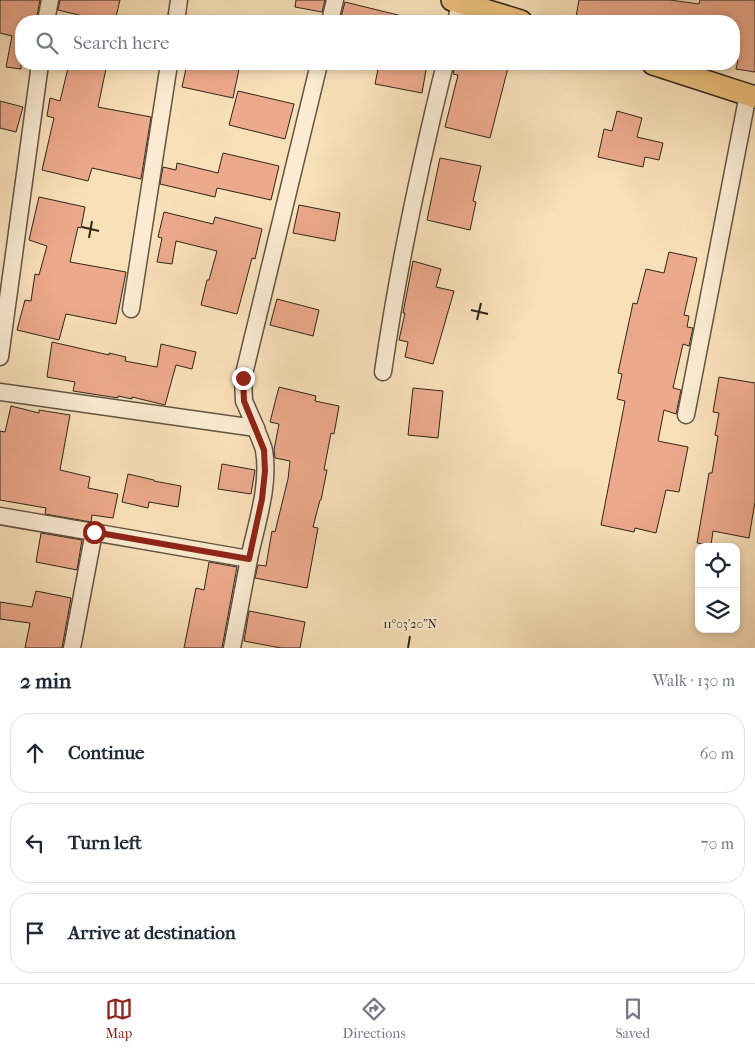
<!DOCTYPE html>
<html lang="en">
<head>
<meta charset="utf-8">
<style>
	body { margin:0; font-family:"IM FELL French Canon",serif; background:#f2f2f3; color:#1f2937 }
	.controls { position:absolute; right:15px; bottom:15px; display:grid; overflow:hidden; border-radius:10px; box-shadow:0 2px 8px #0003 }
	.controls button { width:45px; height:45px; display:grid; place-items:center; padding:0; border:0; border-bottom:1px solid #e0e1e3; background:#fff; color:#1f2937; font:25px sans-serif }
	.stop { position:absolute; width:15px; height:15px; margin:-11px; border:4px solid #8f2418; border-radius:50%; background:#fff }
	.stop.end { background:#8f2418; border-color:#fff; box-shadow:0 1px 5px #0008 }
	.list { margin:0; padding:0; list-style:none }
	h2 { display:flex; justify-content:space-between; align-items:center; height:65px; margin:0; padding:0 20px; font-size:21px }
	h2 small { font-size:16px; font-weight:400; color:#747a83 }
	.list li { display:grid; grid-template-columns:32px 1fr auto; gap:15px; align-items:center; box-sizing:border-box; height:80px; margin:0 10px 10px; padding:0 10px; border:1px solid #e0e1e3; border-radius:20px }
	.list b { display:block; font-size:19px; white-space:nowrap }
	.list em { font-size:16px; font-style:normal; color:#747a83 }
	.icon { flex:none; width:28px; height:28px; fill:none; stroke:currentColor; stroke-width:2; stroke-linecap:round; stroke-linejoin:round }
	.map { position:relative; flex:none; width:755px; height:648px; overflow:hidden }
	.search { position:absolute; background:#fff; box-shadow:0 2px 8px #0003; left:15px; right:15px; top:15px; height:55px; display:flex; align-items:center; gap:12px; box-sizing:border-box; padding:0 18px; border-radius:20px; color:#747a83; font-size:19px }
	.sheet { height:335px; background:#fff }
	nav { display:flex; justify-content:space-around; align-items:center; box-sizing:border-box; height:70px; border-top:1px solid #e0e1e3; background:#fff; font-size:14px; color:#747a83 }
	nav a { display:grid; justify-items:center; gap:2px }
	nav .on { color:#8f2418 }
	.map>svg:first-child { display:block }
	.building { fill:#eca98b; stroke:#2f261d }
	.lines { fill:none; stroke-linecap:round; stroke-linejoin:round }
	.minor-casing { stroke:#615444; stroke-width:19 }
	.major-casing { stroke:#2f261d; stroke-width:24 }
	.minor { stroke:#faebd2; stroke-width:16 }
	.major { stroke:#ecc07c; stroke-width:21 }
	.route { stroke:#8f2418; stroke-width:6 }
	.ticks { fill:none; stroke:#2f261d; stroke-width:2 }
	.ticks-label { font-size:12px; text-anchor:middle; fill:#2f261d; stroke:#faebd2; stroke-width:4; stroke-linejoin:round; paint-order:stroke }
</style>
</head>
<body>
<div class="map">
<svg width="755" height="648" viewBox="0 0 755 648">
	<rect width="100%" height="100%" fill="#f8e0b9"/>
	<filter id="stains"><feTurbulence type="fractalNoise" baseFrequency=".004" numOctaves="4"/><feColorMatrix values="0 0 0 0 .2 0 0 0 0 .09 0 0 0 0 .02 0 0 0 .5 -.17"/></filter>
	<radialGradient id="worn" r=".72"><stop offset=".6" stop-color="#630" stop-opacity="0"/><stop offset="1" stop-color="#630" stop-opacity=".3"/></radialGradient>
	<!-- building -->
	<g class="building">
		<path d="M0,0H40L36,21H21V69L6,67L12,36L0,33Z"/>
		<path d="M60,0H120L115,21H104L58,10Z"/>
		<path d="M296,0H325L322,12L295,7Z"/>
		<path d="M579,0H670L699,4L700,0H755V72L736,69L738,60L734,59V21H600L576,17Z"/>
		<path d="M345,2L402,16V21H340Z"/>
		<path d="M69,64H107L98,107L151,117L141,179L92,168L88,181L42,170L54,118L47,116L50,98L60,101Z"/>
		<path d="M187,64H217L239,69L233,98L182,87Z"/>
		<path d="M379,64H427L422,93L375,84Z"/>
		<path d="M455,64H509L490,138L445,127L458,75L453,74Z"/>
		<path d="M238,91L294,104L285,139L229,125Z"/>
		<path d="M0,101L23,107L16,132L0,128Z"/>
		<path d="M617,111L642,118L637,137L663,143L659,160L645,157L643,167L598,157L604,129L612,131Z"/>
		<path d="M223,153L279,166L271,200L217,188L215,197L160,184L163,167L176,170L177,163L218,173Z"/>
		<path d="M440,158L481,166L473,201L476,202L470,230L427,220Z"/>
		<path d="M39,197L85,207L81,228L78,227L70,262L126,272L116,324L66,314L59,340L17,330L25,300L31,301L35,274L39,275L47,246L29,240Z"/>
		<path d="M299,205L340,213L335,241L293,233Z"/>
		<path d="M164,212L213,224L215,217L262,229L255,259L252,258L237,314L201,305L207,280H209L217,251L176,241L172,264L157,262L162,238L158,237Z"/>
		<path d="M669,252L697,258L684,315L689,316L687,327L693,328L689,346L683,344L673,388L681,390L676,414L664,410L658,441L688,447L679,492L666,490L656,533L635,528L634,532L601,525L625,401L617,399L622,374L618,373L633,303L637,304L646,269L664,273Z"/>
		<path d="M413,261L441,269L436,287L454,291L433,364L405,357L408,342L399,340L405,313H403Z"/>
		<path d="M277,299L319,310L313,336L270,325Z"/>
		<path d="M52,342L109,355V353L126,357L125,361L157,367L161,344L196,352L192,369L176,365L165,405L132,397V399L118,396V398L73,391L75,382L47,377Z"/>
		<path d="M719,377L755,383V502L749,538L713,531L711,545L697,543L709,473H712L718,436L715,435L719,413L713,412Z"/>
		<path d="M279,387L316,396L315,401L339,406L334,434L331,433L324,470H327L321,500H320L313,527L318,528L307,588L255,578L258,565L266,566L272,531L275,532L288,479L290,461L275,458L274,450L279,424L270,422Z"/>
		<path d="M413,388L443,391L438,438L408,435Z"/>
		<path d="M11,406L39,413V410L70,415L60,470L90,477L88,488L118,494L113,518L92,515L91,522L45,514L46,508L0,500V431L5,432Z"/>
		<path d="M222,464L255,470L251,494L218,489Z"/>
		<path d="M128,474L154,480V481L181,486L178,507L149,502L148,508L122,502Z"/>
		<path d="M41,533L82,540L77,570L36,562Z"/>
		<path d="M209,562L237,567L222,648H184L196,588L204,590Z"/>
		<path d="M36,591L71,598L62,648H25L30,623L0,619V602L32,607Z"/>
		<path d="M249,611L305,622L300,648H281L244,641Z"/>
	</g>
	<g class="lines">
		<!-- minor casing -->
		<g class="minor-casing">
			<g id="minor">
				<path d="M46,21L50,0"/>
				<path d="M176,21L179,0"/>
				<path d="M330,21L335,0"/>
				<path d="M456,21L460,3"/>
				<path d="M131,309L169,64"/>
				<path d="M0,357L40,64"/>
				<path d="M383,372C398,268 420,165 445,64"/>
				<path d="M0,392L256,428L244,401L243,378L319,64"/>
				<path d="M686,415L748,94"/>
				<path d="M0,516L249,559L232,648"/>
				<path d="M249,559C256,525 270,486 264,450C262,443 258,435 256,428"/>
				<path d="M72,648L94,532"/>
			</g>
		</g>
		<!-- major casing -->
		<g class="major-casing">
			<g id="major">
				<path d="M452,0L521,21"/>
				<path d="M653,64L755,97"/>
			</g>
		</g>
		<!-- minor -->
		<use href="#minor" class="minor"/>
		<!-- major -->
		<use href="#major" class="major"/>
	</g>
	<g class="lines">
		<!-- route -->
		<path class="route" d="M94,532L249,559L262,499L265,471L264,450L244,401L243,378"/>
	</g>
	<!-- ticks -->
	<path class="ticks" d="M82,227L99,231M89,238L92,221M471,310L488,314M477,320L481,303M408,648L410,636"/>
	<g class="ticks-label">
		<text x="410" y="628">11°03'20"N</text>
	</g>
	<rect width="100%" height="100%" filter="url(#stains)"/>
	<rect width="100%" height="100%" fill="url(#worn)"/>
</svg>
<div class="controls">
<button><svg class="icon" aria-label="locate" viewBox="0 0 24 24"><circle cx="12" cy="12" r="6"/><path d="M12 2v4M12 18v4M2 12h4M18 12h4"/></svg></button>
<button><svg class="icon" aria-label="layers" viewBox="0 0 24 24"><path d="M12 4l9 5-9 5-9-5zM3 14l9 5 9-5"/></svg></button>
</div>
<div class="stop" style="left:94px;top:532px"></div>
<div class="stop end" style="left:243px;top:378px"></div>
<div class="search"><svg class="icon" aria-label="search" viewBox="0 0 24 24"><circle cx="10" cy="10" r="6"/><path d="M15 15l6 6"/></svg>Search here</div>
</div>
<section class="sheet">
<h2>2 min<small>Walk · 130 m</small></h2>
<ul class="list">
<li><svg class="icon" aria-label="ahead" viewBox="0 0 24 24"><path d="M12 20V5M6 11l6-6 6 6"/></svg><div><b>Continue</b></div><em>60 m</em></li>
<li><svg class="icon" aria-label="left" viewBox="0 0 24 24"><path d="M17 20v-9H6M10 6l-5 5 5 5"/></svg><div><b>Turn left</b></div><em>70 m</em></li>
<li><svg class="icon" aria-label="arrive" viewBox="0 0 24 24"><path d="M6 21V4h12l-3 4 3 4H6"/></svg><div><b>Arrive at destination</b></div></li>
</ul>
</section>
<nav>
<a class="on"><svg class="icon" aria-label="map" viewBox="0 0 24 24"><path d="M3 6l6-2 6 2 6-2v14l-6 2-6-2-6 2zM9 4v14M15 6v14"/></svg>Map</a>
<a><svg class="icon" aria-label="directions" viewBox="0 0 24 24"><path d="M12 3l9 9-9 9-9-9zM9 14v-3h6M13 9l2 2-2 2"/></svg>Directions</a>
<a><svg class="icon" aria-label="saved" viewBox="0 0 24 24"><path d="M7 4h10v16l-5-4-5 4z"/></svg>Saved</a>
</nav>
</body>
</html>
